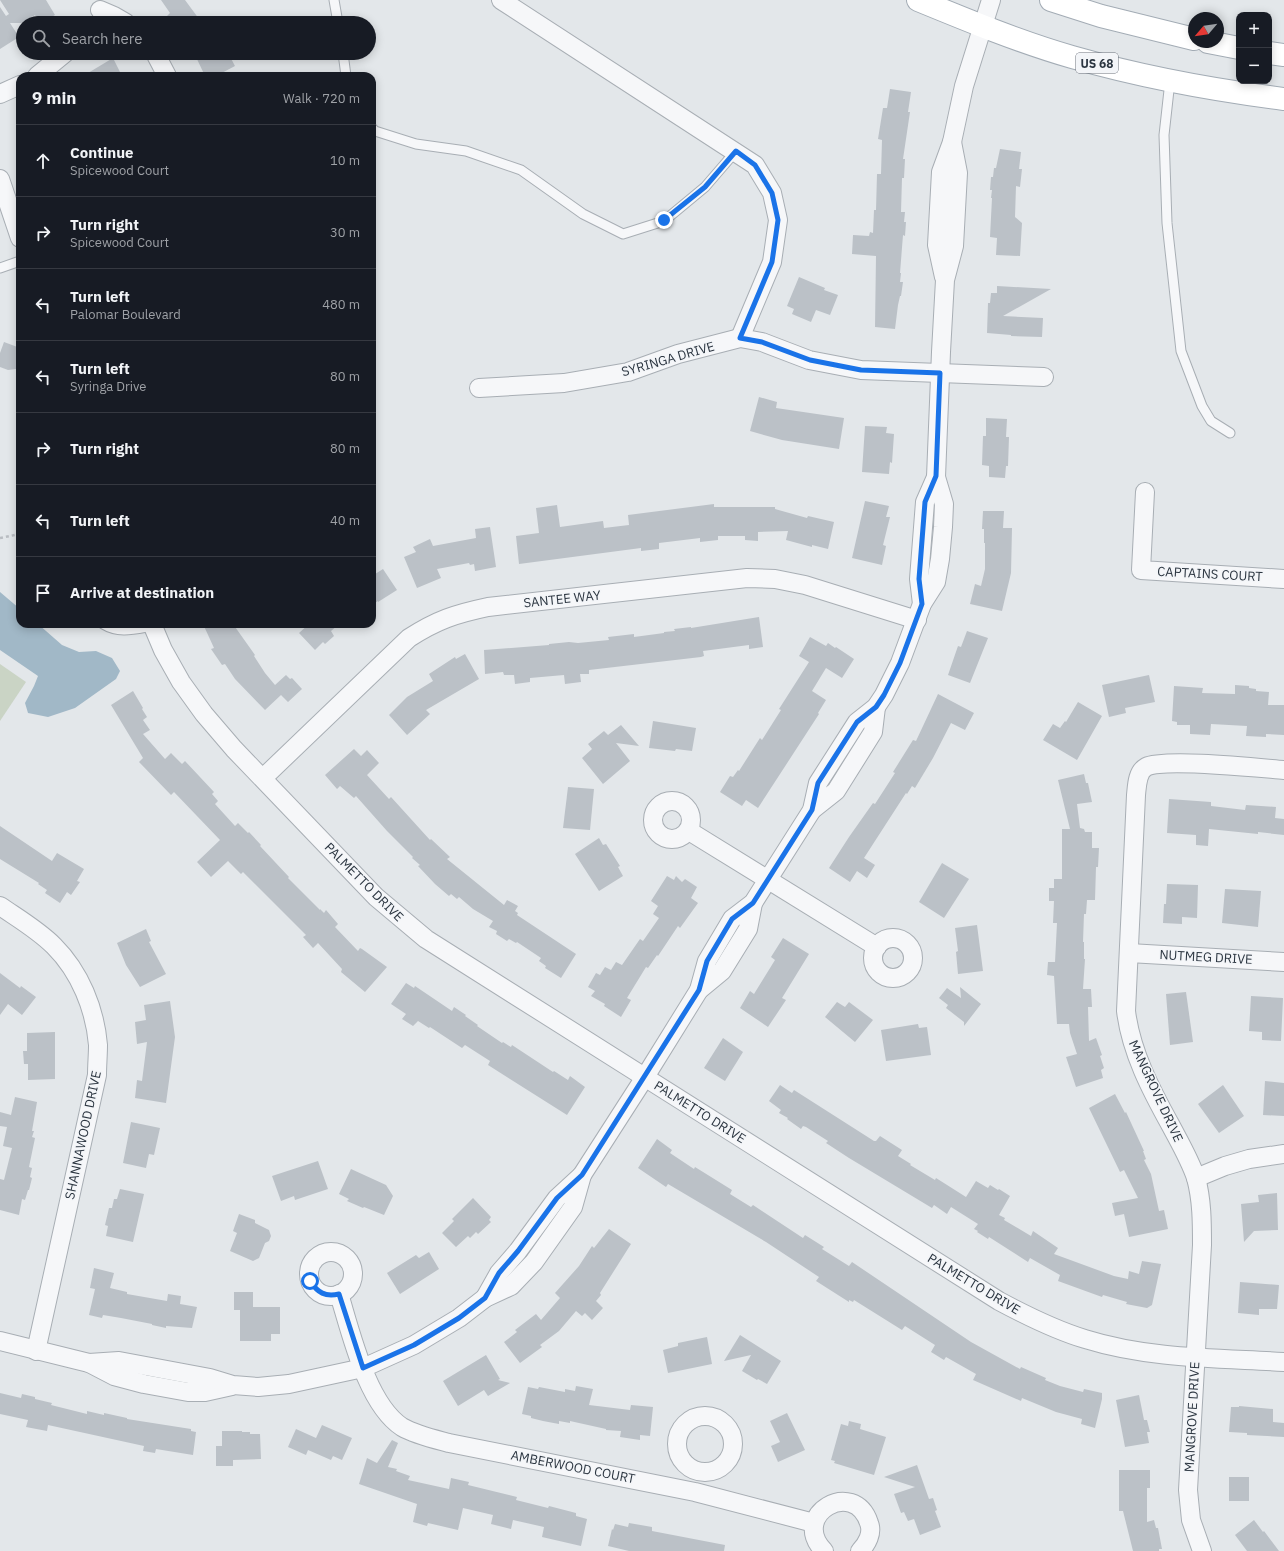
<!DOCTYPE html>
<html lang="en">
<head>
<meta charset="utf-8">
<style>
	body { margin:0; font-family:"IBM Plex Sans",sans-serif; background:#20242c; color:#f1f3f6 }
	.controls { position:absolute; right:12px; top:12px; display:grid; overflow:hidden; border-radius:8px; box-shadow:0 2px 10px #0003 }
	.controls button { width:36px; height:36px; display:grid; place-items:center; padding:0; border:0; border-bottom:1px solid #363941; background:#171b24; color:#f1f3f6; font:20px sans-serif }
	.compass { position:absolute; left:1188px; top:12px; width:36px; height:36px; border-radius:50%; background:#171b24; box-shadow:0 2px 10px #0003; rotate:241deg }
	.stop { position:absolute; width:12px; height:12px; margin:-9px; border:3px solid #1a73e8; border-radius:50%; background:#fff }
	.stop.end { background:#1a73e8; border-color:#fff; box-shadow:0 1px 4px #0008 }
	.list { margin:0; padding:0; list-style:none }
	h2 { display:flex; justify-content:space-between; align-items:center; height:52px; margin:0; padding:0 16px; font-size:17px }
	h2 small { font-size:13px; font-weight:400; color:#9ea1a6 }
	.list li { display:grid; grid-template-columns:26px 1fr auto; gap:12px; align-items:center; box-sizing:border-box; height:72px; padding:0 16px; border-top:1px solid #363941 }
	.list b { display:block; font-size:15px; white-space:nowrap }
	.list p { margin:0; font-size:13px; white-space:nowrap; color:#9ea1a6 }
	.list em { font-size:13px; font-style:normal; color:#9ea1a6 }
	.icon { flex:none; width:22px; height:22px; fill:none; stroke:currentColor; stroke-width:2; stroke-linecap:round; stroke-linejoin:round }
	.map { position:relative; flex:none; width:1284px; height:1551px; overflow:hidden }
	.search { position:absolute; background:#171b24; box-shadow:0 2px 10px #0003; left:16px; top:16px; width:360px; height:44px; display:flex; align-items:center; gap:10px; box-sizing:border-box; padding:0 14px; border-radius:22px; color:#9ea1a6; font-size:15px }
	.panel { position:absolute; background:#171b24; box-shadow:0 2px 10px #0003; left:16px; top:72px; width:360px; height:556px; border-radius:12px }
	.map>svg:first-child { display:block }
	.green { fill:#cad4c5 }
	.water { fill:#a1b8c7 }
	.building { fill:#bbc1c7 }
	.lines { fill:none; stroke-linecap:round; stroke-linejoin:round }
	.lane-casing { stroke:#a8aeb4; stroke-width:11 }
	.street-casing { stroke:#a8aeb4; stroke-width:20 }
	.primary-casing { stroke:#a3acb5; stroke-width:24 }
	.path { stroke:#b9bdc2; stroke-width:2.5; stroke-dasharray:3 3; stroke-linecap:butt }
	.lane { stroke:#f6f7f9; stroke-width:9 }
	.street { stroke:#f6f7f9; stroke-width:18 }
	.primary { stroke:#fff; stroke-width:22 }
	.route { stroke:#1a73e8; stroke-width:5 }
	.labels { text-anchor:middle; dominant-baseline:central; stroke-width:3; stroke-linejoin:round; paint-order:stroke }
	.shield { fill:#f3f5f8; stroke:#686f78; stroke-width:1 }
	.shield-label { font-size:12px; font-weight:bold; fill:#2c3641 }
	.street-label { font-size:13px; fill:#2c3641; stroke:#f3f5f8 }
</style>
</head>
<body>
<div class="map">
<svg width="1284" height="1551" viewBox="0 0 1284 1551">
	<rect width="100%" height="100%" fill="#e3e7ea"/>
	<!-- green -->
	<path class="green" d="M0,664L26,682L0,721Z"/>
	<!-- water -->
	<path class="water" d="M0,592L20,609V624H38L62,645L79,652L96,651L112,658L120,671L116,679L75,708L48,717L28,713L25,703L34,686L38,676L0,650Z"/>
	<!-- building -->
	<g class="building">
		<path d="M0,0H46L55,15L41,23H40L35,15L21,23H10L19,37L0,49V7L6,16L9,14Z"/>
		<path d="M161,0H185L202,23H160L170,13Z"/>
		<path d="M202,53H228L235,66L216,76H205L196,57Z"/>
		<path d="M113,58L122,76H83Z"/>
		<path d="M890,89L911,92L908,112H910L903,159H905L904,178H902L901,212H905L904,222H906L905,236L903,235L900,273H901L900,282H903L901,296H900L898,305L895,329L875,327L876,256L852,254L853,235L869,236L870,232L873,233L874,210H876L877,174H881L882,140L878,139L883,108H887Z"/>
		<path d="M1000,149L1021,152L1019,169H1022L1020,187L1016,186L1015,217L1022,223L1020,256L996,255L997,238L990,237L992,198H991L992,190H990L991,177H993L994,168H996Z"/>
		<path d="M799,277L825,288L824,290L838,295L830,315L816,310L811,322L792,314L794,309L787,306Z"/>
		<path d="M997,286L1051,289L1003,316L1043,318L1042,337L1011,336V335L987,333L988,303H990L991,293H997Z"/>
		<path d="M4,342L20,348V366L16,369L8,370L0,367V353Z"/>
		<path d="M759,397L777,402L776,408L844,418L839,449L782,440L750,431Z"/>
		<path d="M986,418L1007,419L1006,437H1009L1008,466H1006L1005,478L989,477V466L982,465L983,436H986Z"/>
		<path d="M865,426L887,427L886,433L894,434L892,463L890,462L889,474L862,472Z"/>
		<path d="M865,501L889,506L886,517H890L883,545L886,546L882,565L852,558Z"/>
		<path d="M714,504V507H775V509L807,518L808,516L834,522L828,549L812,545V547L786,540L788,531L758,532V541L745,540V536H718V540L700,542V538L659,543V549L641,551V548L519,564L516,536L539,533L536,508L557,505L560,527L603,521L604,528L629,525L628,515Z"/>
		<path d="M983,511H1004L1003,528H1012L1011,573L1002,611L970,604L975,584L981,586L985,569V543H984V529H982Z"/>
		<path d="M490,527L496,567L475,571L474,564L470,565L469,563L437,569L441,578L417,588L404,557L416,552L413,547L430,539L433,546L476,538L475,529Z"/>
		<path d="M383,569L397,590L378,602V601L372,605V576Z"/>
		<path d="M759,617L763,647L749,649V645L703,651L704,656L701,657L589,670V674H580L581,682L565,684L564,675L530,678V682L515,684L514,675H504L503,672L485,674L484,650L549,645V644L569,642L578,643L609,640L608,637L634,634V637L664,633V632L675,631L674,629L691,627V628Z"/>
		<path d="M203,624H233L255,655L254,656L265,673L275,685L286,675L290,679L292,678L302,689L288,702L281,695L265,710L235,679L225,664L222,665L211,649L214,648Z"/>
		<path d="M309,624H339L331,631L334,636L325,644L323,642L315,650L299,633Z"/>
		<path d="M967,631L988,638L970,683L948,675L958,646L961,647Z"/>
		<path d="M810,637L826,646L828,643L835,648L836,647L854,659L842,678L826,668L812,691L826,700L818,713L819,714L758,808L746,800L742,806L720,792L730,776L733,777L738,770L739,771L760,738L762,740L781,710L779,709L809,662L799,656Z"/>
		<path d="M465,654L479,679L426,710L430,714L407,735L389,715L407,697L433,681L429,674L455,657L456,659Z"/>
		<path d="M1149,675L1155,702L1125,708L1126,713L1109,717L1102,685Z"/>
		<path d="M1235,685L1249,686V688L1256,689V691L1269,692L1268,705H1284V735L1266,734V737L1246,736L1247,726L1211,724L1210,735L1190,734V725H1177V722L1172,721L1174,686L1203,688L1202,693L1235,694Z"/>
		<path d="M133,691L143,708L142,709L147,717L143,720L150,730L143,734L165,759L171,753L182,764L185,761L214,792L212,794L218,801L215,804L235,826L238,823L248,833L249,832L261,845L260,846L289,877L288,878L320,910V909L324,913L326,910L338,924L335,927L358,951L360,948L362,949L387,967L365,992L341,972L342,969L318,943L313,948L303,937L306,935L243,872L241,874L228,861L211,877L197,862L220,840L174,792L171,795L139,762L143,758L111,705Z"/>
		<path d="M938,694L974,713L965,730L951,723L933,758L915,788L912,786L907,794L906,793L864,858L875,865L867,878L857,871L850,882L829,868L849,837L873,803L875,804L895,773L893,772L913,740L916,741Z"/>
		<path d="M1078,702L1102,716L1077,760L1043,740L1053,724L1060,728L1065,721L1066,722Z"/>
		<path d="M653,721L696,728L692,751L676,749L675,751L649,748Z"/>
		<path d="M621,725L639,746L616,743L630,761L603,784L582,758L592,749L588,744L604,731L608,735Z"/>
		<path d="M354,749L361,756L367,750L379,763L367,775L389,799L391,797L430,840L431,839L450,857L447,859L504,905L507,900L518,906L515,911L518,913L517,915L576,954L561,978L545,968L546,966L539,961L541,958L517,942L516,943L509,939L507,941L496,934L497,931L489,927L493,921L473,909L459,897L457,899L451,894L449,896L435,884L418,866L420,865L412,858L413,857L387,831L356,796L354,798L340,786L337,789L325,775Z"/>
		<path d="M1084,774L1086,783H1088L1092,802L1077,804L1080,828L1084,829L1085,832H1092V848H1099L1098,867H1096L1095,900H1087L1086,914H1084L1083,942H1084V959H1085L1083,989H1091L1092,1007H1088L1089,1041L1096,1038L1102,1055L1100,1056L1104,1068L1101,1070L1103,1078L1076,1087L1066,1057L1077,1054L1070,1033L1069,1024H1057L1054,976L1047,975L1048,962H1055L1057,923H1053L1054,901H1049V888H1054V879H1062V829H1070L1058,780Z"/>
		<path d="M568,787L594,789L590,830L563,828Z"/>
		<path d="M1169,799L1211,802V806L1245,810L1246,805L1276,807L1275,818L1284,819V835L1258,832V834L1209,829L1208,846L1196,845V835L1167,833Z"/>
		<path d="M0,826L52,861L57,853L84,869L77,881L80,882L71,895L67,892L60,903L45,893L47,890L38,884L39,883L0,859Z"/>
		<path d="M599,838L603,845L606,844L620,866L618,867L623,876L599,891L575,854Z"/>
		<path d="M942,863L969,879L944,918L919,902Z"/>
		<path d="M667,876L674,880L676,876L682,882L685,879L697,887L691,898L698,903L680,928L678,926L658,956L657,955L648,968L646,967L627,998L631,1000L621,1017L604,1006L605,1004L591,996L595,991L588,987L596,973L600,975L605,967L611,970L616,962L622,965L640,939L643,941L659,918L653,914L658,906L651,901Z"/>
		<path d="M1167,884L1198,885L1197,918L1182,917V924L1163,923L1164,904H1166Z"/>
		<path d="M1225,889L1261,891L1258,927L1222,923Z"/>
		<path d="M977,925L983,971L958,974L956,952L958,951L955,928Z"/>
		<path d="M146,929L151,941L149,942L166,974L140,987L126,965L117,943Z"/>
		<path d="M783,938L809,954L782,998L786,1000L768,1027L740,1008L750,991L754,994L775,960L771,957Z"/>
		<path d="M0,973L20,988L21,986L36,997L22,1015L8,1004L0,1015Z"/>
		<path d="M406,983L414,988L415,986L452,1011L454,1007L466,1015L465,1016L478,1025L477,1026L502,1043L503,1042L511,1047L512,1045L553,1072L554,1071L568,1080L570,1076L585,1087L567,1115L488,1065L490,1061L465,1045L462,1048L430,1027L429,1028L418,1021L413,1026L402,1019L406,1014L391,1004Z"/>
		<path d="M960,987L981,1004L964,1026V1022L946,1008L948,1005L939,998L947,988L961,998Z"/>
		<path d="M1186,992L1193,1042L1170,1045L1166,994Z"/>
		<path d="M1251,996L1283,998L1281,1041L1262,1040V1032L1249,1031Z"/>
		<path d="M170,1001L175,1037L166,1103L135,1098L137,1080L142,1081L147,1042L137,1044L135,1022L146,1020L144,1005Z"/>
		<path d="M837,1002L845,1007L849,1002L873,1020L855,1042L825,1017Z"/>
		<path d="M918,1024L919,1028L927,1027L931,1055L886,1061L881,1030Z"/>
		<path d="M55,1032V1079L28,1080V1064H24L23,1051H27V1033Z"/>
		<path d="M723,1038L743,1052L725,1081L704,1068Z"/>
		<path d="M1265,1081L1284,1083V1116L1263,1115Z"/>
		<path d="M780,1085L792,1093L794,1090L874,1141H876L880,1136L902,1150L898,1156L911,1164L910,1165L935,1180L936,1178L966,1197L976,1181L988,1188L990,1185L998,1190L999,1189L1010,1196L999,1215L1005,1218L1004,1220L1031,1236L1033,1231L1058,1248L1054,1254L1114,1276L1128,1279L1129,1271L1139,1274L1142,1261L1161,1264L1152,1305L1147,1308L1126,1304L1127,1302L1103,1295L1102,1297L1058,1281L1060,1275L1030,1258L1028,1262L989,1237L988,1239L977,1232L978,1231L974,1229L978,1224L951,1207L947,1214L934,1205L932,1208L849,1158L826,1143L828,1141L806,1127L803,1126L801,1129L787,1119L788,1118L779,1113L781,1110L769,1101Z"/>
		<path d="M1223,1085L1244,1116L1219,1133L1198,1104Z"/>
		<path d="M1115,1094L1125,1113L1126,1112L1144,1151H1143L1146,1159L1144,1160L1151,1174L1159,1211L1164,1210L1168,1229L1129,1237L1124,1214L1115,1216L1112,1203L1138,1198L1124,1170L1120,1172L1089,1108Z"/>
		<path d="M15,1097L37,1102L32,1131H34L32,1137L35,1138L29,1167L32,1168L30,1177L32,1178L29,1190H28L25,1200L22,1199L19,1215L0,1210V1179L4,1180L12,1148L3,1146L7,1127L0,1126V1112L11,1115Z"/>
		<path d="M131,1122L160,1128L154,1155L149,1154L146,1168L123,1163Z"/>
		<path d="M657,1139L672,1150L670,1153L694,1169L695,1167L732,1190L730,1194L751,1207L753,1205L762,1211L803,1238L805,1235L824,1247L822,1249L849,1266L852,1262L971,1342L1020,1369L1021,1367L1046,1378L1045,1380L1060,1386L1083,1392L1084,1389L1102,1393V1399L1095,1428L1081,1424L1082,1419L1056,1412L1022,1398L1021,1401L973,1380L976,1374L946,1357L944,1360L931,1352L935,1345L905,1326L902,1330L854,1300L853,1302L849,1300V1302L816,1281L819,1277L766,1242L668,1184L666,1187L638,1168Z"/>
		<path d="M318,1161L328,1189L295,1200L294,1196L281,1201L272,1176Z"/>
		<path d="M351,1169L386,1185L393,1196L384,1215L364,1207L363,1208L347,1201L349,1199L339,1194Z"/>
		<path d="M120,1189L144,1194L133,1242L106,1236L108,1226L105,1225L109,1208H112L114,1199H117Z"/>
		<path d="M1277,1193L1278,1230L1254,1231L1244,1242L1241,1204L1259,1202L1258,1195Z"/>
		<path d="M473,1198L491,1217L489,1220L491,1222L478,1234L476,1232L470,1238L468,1236L456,1247L442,1233L454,1221L452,1219Z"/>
		<path d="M239,1214L255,1220V1223L269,1230L271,1236L269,1241L265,1243L259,1258L253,1261L230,1251L237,1233L233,1231Z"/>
		<path d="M609,1229L631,1244L600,1293L601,1295L596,1301L603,1308L592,1320L585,1313L582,1316L576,1311L559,1331L540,1345L542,1347L520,1363L504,1342L517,1332L515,1330L536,1314L541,1320L560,1298L555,1293L579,1266L592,1246L594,1248Z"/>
		<path d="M429,1252L439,1269L400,1294L387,1273L416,1255L419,1258Z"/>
		<path d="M94,1268L114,1273L110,1288L127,1292V1294L167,1301L168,1294L181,1296L180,1304L197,1307L192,1328L166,1326V1328L152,1325V1324L121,1318L103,1315L102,1318L89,1315L95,1289L90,1288Z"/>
		<path d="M1240,1282L1279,1285L1277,1309H1259V1315L1238,1313Z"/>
		<path d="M234,1292H253V1307H280V1334H271V1341H240V1310H234Z"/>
		<path d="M740,1335L781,1361L767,1384L758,1379L757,1380L742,1371L751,1355L724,1361Z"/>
		<path d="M707,1337L712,1364L668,1373L663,1350L678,1346V1343Z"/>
		<path d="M486,1355L500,1379L498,1380L510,1383L488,1396L484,1390L458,1406L443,1381Z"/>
		<path d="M576,1386L593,1389L589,1405L630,1410L631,1405L653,1407L650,1436L640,1435V1440L620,1437L621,1431L606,1430V1429L570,1421V1423L559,1421V1424L543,1421L531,1418V1416L522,1414L528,1387L538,1389L539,1387L565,1392V1389L575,1391Z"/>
		<path d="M0,1393L21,1398L22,1394L35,1397V1399L52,1403L51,1405L87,1414V1411L104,1415V1413L127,1418V1419L191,1429V1431L196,1432L193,1455L156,1449L155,1453L143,1451L144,1446L48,1425L47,1431L26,1427L28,1420L0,1414Z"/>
		<path d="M1139,1395L1144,1420H1147L1150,1432H1147L1149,1443L1125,1447L1116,1400Z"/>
		<path d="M1239,1406L1273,1409V1422L1284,1423V1437L1247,1435V1433L1229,1432L1231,1407H1239Z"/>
		<path d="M787,1413L805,1450L778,1462L771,1446L780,1442L770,1421Z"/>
		<path d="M849,1421L861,1424L860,1429L886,1437L874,1475L834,1463L835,1461L831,1460L841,1424L848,1426Z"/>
		<path d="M322,1425L352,1438L342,1460L333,1456L331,1460L308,1450L306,1455L288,1447L296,1429L316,1438Z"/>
		<path d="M222,1431H242V1432H250V1434H260L261,1459L233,1460V1466H216V1446H222Z"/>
		<path d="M392,1440L398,1443L388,1467L397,1469L396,1471L410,1476L408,1480L449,1489L451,1478L469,1482L468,1485L517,1497L516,1500L548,1508L549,1506L576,1513V1516L587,1519L581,1546L542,1537L544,1527L513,1520L511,1529L491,1524L493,1515L463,1508L458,1530L428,1523L427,1526L413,1522L417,1504L359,1484L367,1458L377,1463Z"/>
		<path d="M917,1465L929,1499L933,1498L937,1510L935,1511L941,1527L920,1535L914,1519L908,1521L904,1512L901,1513L894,1494L915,1487L884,1477Z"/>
		<path d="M1119,1470H1150V1488H1147V1522L1154,1520L1156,1528H1158L1162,1549H1159V1551H1133L1123,1511H1119Z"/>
		<rect x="1229" y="1477" width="20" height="24"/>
		<path d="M1254,1520L1263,1532L1264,1531L1279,1551H1247L1235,1535Z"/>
		<path d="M629,1523L652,1527V1531L725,1545L724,1551H629L608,1546L612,1529L613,1530L615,1524L628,1527Z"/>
	</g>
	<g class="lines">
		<!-- lane casing -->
		<g class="lane-casing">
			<g id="lane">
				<path d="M334,0L338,23"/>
				<path d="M343,53L346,76"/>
				<path d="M1170,81L1164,135L1167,223L1181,351L1202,406L1211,421L1230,433"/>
				<path d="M372,128L375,131L416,144L466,151L521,170L583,214L623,234L664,221L705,187L736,151"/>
				<path d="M0,268L20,261"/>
				<path d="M103,624C119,634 135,629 153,626"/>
			</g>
		</g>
		<!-- street casing -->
		<g class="street-casing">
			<g id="street">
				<path d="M501,0L755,165L772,193L778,220L772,262L740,338"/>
				<path d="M100,10L114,16L126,23"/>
				<path d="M155,53L167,76"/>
				<path d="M37,76L65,53"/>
				<path d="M0,94L20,85"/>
				<path d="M0,179L20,238"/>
				<path d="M944,277L937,245L941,172L952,142L964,86L991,0"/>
				<path d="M479,388L564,383L628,372L678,354L740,338L762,342L809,360L861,370L1044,377"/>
				<path d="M1145,492L1141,570L1284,579"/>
				<path d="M922,604L919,579L925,502L936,477"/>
				<path d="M152,624L163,650L181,682L204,714L234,749L376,897L426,939L999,1301C1027,1316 1055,1330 1085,1339C1149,1359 1218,1358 1284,1362"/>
				<path d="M263,778L409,638C437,620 455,614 488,607L747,578L775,579L805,585L917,620"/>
				<circle cx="672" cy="820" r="19"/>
				<path d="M812,810L836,791L873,732L876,707"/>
				<path d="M689,831L877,947"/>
				<path d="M0,906C19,919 38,930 54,946C80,972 95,1009 98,1045C98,1055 97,1065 97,1075L36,1351"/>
				<circle cx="893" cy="958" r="20"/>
				<path d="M1129,953L1284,962"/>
				<path d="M699,990L722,971L748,929L753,903"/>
				<path d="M1196,1178L1225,1166L1249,1159L1284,1154"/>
				<circle cx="331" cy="1274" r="22"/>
				<path d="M339,1294C351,1333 367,1404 402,1427C416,1435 434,1439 449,1443L695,1492L814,1523"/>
				<path d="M485,1298L499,1273L518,1251L557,1198L582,1175L645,1077L699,990L707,961L732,919L753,903L812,810L818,783L857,722L876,707L884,695L900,663L922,604L936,582L940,559L943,527L944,504L936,477L941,352L945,280L954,246L958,173L952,142"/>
				<path d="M0,1341L89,1363L114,1376L144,1384L188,1392H205L232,1386"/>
				<path d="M89,1363L119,1361L210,1378L233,1385L258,1387L289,1384L363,1368L414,1345L459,1318L485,1298L511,1286L534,1262L573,1207L582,1175"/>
				<circle cx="705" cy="1444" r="28"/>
				<path d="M824,1551C789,1515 854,1477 869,1523C873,1533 867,1544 860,1551"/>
				<path d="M1202,1551L1191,1520L1188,1490L1202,1245C1202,1223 1202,1200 1196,1178C1190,1160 1180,1143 1171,1126C1151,1090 1131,1052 1126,1011L1136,795C1137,786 1137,772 1146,767C1164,758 1259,768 1284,770"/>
			</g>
		</g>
		<!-- primary casing -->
		<g class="primary-casing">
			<g id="primary">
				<path d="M918,0C969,21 1020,42 1072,57C1142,77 1213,90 1284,99"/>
				<path d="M1051,0L1101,16L1194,39"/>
				<path d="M1208,42L1239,48"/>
				<path d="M1269,53L1284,55"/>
			</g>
		</g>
		<!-- path -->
		<path class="path" d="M0,538L20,534"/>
		<!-- lane -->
		<use href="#lane" class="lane"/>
		<!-- street -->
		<use href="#street" class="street"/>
		<!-- primary -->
		<use href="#primary" class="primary"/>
	</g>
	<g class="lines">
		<!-- route -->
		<path class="route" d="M310,1281C318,1293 325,1297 339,1294L363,1368L414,1345L459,1318L485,1298L499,1273L518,1251L557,1198L582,1175L699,990L707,961L732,919L753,903L812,810L818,783L857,722L876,707L884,695L900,663L922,604L919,579L925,502L936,476L940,373L861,370L810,360L762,342L740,338L772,262L778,220L772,193L755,165L736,151L705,187L664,220"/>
	</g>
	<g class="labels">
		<!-- shield labels -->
		<rect class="shield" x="1076" y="53" width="42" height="20" rx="3"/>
		<g class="shield-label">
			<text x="1097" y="63">US 68</text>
		</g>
		<!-- street labels -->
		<g class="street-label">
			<text transform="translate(668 359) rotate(-16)">SYRINGA DRIVE</text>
			<text transform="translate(1210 574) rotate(3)">CAPTAINS COURT</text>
			<text transform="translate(562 599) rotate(-6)">SANTEE WAY</text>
			<text transform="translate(364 882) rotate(45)">PALMETTO DRIVE</text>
			<text transform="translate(1206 957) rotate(3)">NUTMEG DRIVE</text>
			<text transform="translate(1156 1091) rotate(65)">MANGROVE DRIVE</text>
			<text transform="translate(700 1112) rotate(32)">PALMETTO DRIVE</text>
			<text transform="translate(83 1135) rotate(-78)">SHANNAWOOD DRIVE</text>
			<text transform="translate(974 1284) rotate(31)">PALMETTO DRIVE</text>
			<text transform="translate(1192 1417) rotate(-87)">MANGROVE DRIVE</text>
			<text transform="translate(573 1467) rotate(11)">AMBERWOOD COURT</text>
		</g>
	</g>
</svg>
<div class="controls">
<button>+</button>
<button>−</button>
</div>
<svg class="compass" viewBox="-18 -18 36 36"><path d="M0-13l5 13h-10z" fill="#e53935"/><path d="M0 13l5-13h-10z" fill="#9ea1a6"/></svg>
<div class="stop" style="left:310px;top:1281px"></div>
<div class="stop end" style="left:664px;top:220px"></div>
<div class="search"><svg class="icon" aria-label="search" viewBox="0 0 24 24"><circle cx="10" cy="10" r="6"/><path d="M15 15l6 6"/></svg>Search here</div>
<section class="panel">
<h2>9 min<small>Walk · 720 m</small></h2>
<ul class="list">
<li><svg class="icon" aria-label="ahead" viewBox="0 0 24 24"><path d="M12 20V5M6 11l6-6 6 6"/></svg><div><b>Continue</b><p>Spicewood Court</p></div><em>10 m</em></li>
<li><svg class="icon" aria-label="right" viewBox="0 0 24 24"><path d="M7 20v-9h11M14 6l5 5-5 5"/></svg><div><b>Turn right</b><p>Spicewood Court</p></div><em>30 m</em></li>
<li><svg class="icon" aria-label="left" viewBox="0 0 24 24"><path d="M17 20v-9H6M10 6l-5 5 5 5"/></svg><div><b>Turn left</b><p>Palomar Boulevard</p></div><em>480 m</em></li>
<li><svg class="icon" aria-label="left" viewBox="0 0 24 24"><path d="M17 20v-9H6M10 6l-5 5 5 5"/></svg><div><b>Turn left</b><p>Syringa Drive</p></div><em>80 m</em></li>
<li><svg class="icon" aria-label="right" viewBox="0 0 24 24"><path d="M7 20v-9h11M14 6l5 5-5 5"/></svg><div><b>Turn right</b></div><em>80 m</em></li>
<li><svg class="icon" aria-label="left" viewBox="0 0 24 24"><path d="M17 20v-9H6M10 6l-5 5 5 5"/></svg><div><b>Turn left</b></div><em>40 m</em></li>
<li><svg class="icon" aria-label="arrive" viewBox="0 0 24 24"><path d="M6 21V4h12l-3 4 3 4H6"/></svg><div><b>Arrive at destination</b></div></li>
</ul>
</section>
</div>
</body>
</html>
